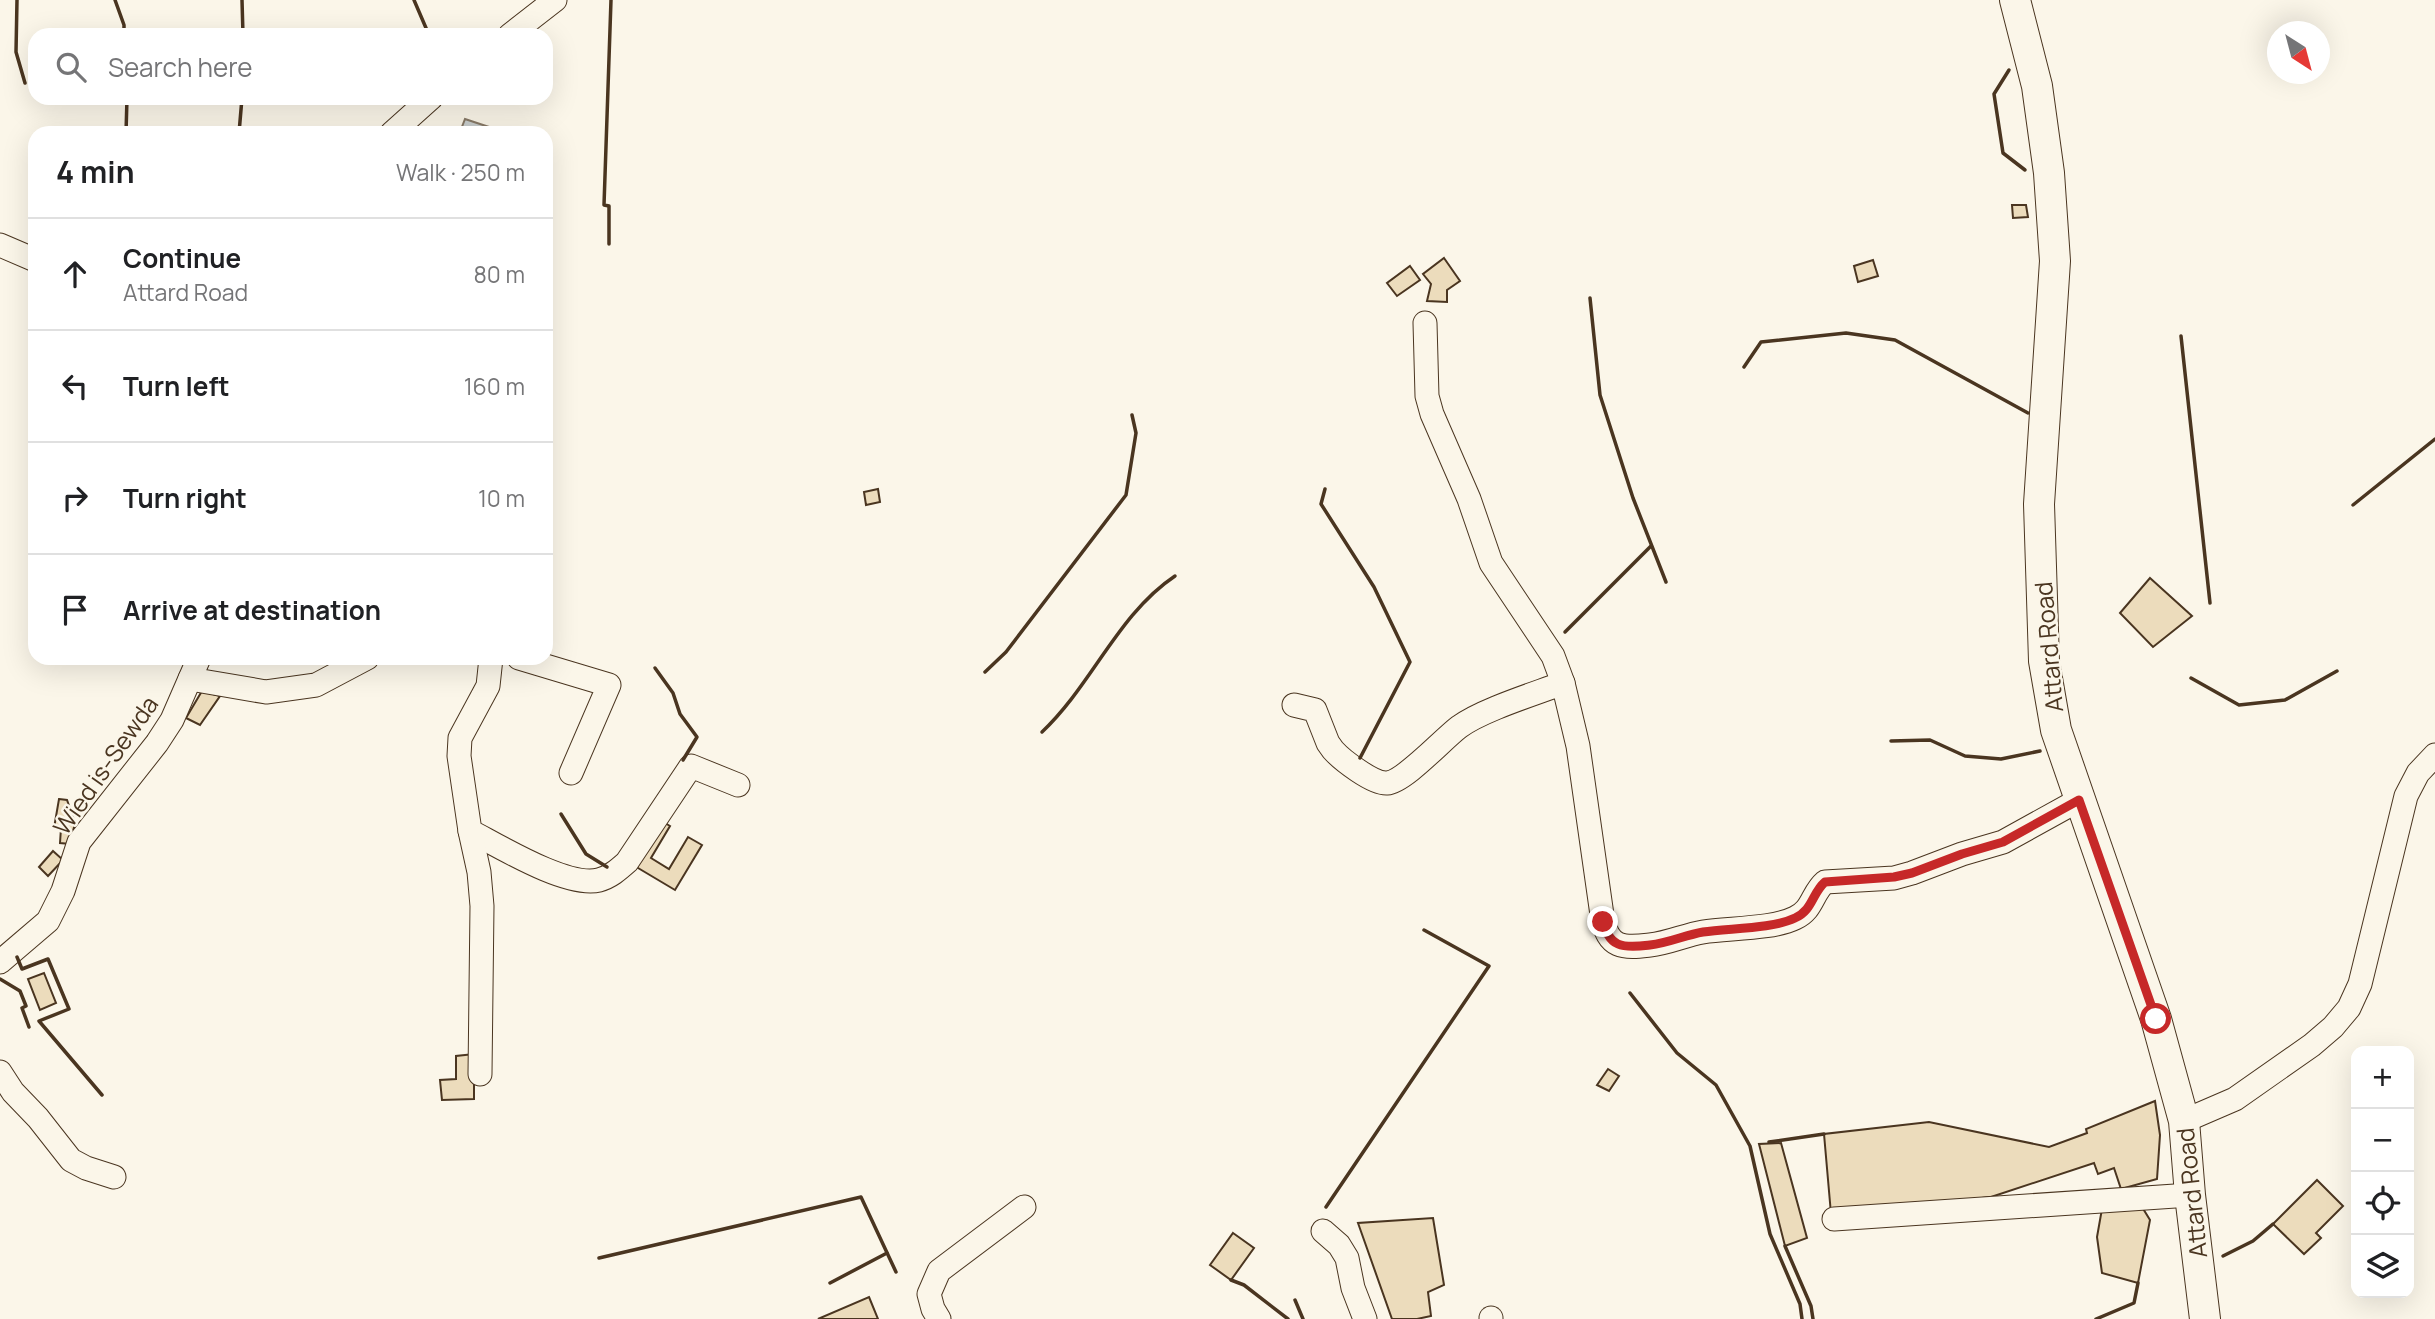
<!DOCTYPE html>
<html lang="en">
<head>
<meta charset="utf-8">
<style>
	body { margin:0; font-family:Manrope,sans-serif; background:#f2f2f2; color:#202124 }
	.controls { position:absolute; right:21px; bottom:21px; display:grid; overflow:hidden; border-radius:14px; box-shadow:0 7px 28px #0002 }
	.controls button { width:63px; height:63px; display:grid; place-items:center; padding:0; border:0; border-bottom:2px solid #e0e0e0; background:#fff; color:#202124; font:35px sans-serif }
	.compass { position:absolute; left:2267px; top:21px; width:63px; height:63px; border-radius:50%; background:#fff; box-shadow:0 7px 28px #0002; rotate:144deg }
	.stop { position:absolute; width:21px; height:21px; margin:-16px; border:5px solid #c62828; border-radius:50%; background:#fff }
	.stop.end { background:#c62828; border-color:#fff; box-shadow:0 2px 7px #0008 }
	.list { margin:0; padding:0; list-style:none }
	h2 { display:flex; justify-content:space-between; align-items:center; height:91px; margin:0; padding:0 28px; font-size:30px }
	h2 small { font-size:23px; font-weight:400; color:#757577 }
	.list li { display:grid; grid-template-columns:46px 1fr auto; gap:21px; align-items:center; box-sizing:border-box; height:112px; padding:0 28px; border-top:2px solid #e0e0e0 }
	.list b { display:block; font-size:26px; white-space:nowrap }
	.list p { margin:0; font-size:23px; white-space:nowrap; color:#757577 }
	.list em { font-size:23px; font-style:normal; color:#757577 }
	.icon { flex:none; width:38px; height:38px; fill:none; stroke:currentColor; stroke-width:2; stroke-linecap:round; stroke-linejoin:round }
	.map { position:relative; flex:none; width:2435px; height:1319px; overflow:hidden }
	.search { position:absolute; background:#fff; box-shadow:0 7px 28px #0002; left:28px; top:28px; width:525px; height:77px; display:flex; align-items:center; gap:18px; box-sizing:border-box; padding:0 24px; border-radius:21px; color:#757577; font-size:26px }
	.panel { position:absolute; background:#fff; box-shadow:0 7px 28px #0002; left:28px; top:126px; width:525px; height:539px; border-radius:21px }
	.map>svg:first-child { display:block }
	.water { fill:#c9cecd; stroke:#887966; stroke-width:2 }
	.building { fill:#ecdcbc; stroke:#4a3520; stroke-width:2 }
	.lines { fill:none; stroke-linecap:round; stroke-linejoin:round }
	.minor-casing { stroke:#4a3520; stroke-width:25 }
	.major-casing { stroke:#4a3520; stroke-width:32 }
	.minor { stroke:#fbf6e9; stroke-width:23 }
	.major { stroke:#fbf6e9; stroke-width:30 }
	.wall { stroke:#4a3520; stroke-width:3.5 }
	.route { stroke:#c62828; stroke-width:9 }
	.labels { text-anchor:middle; dominant-baseline:central; stroke-width:5; stroke-linejoin:round; paint-order:stroke }
	.street-label { font-size:24px; fill:#4a3520; stroke:#fbf6e9 }
</style>
</head>
<body>
<div class="map">
<svg width="2435" height="1319" viewBox="0 0 2435 1319">
	<rect width="100%" height="100%" fill="#fbf6e9"/>
	<!-- water -->
	<path class="water" d="M465,119L495,129L494,133L460,132Z"/>
	<!-- building -->
	<g class="building">
		<path d="M2012,205H2026L2028,217L2013,218Z"/>
		<path d="M1444,258L1460,281L1447,290V302L1427,301L1431,284L1423,274Z"/>
		<path d="M1873,260L1878,276L1858,282L1854,266Z"/>
		<path d="M1410,266L1420,280L1397,296L1387,283Z"/>
		<path d="M878,489L880,502L866,505L864,492Z"/>
		<path d="M2150,578L2192,616L2153,647L2120,613Z"/>
		<path d="M202,691L220,696L200,725L186,718Z"/>
		<path d="M59,799L67,800L75,823L70,844L60,843L61,828H54Z"/>
		<path d="M660,820L670,826L651,858L669,869L688,837L702,845L675,890L633,865Z"/>
		<path d="M53,851L63,860L48,876L39,867Z"/>
		<path d="M44,973L56,1003L40,1010L28,979Z"/>
		<path d="M474,1054V1099L442,1100L440,1080L456,1079V1056Z"/>
		<path d="M1608,1069L1619,1076L1609,1091L1597,1085Z"/>
		<path d="M2155,1101L2160,1135L2157,1179L2121,1189L2114,1168L2098,1174L2094,1163L1991,1197L1831,1214L1824,1134L1929,1122L2049,1147L2087,1133L2086,1129Z"/>
		<path d="M1781,1143L1807,1238L1785,1246L1759,1144Z"/>
		<path d="M2317,1180L2343,1206L2316,1233L2321,1238L2304,1254L2273,1224Z"/>
		<path d="M2103,1203L2142,1207L2150,1220L2138,1283L2102,1273L2097,1237Z"/>
		<path d="M1433,1218L1444,1285L1428,1292L1431,1316L1417,1319H1392L1358,1223Z"/>
		<path d="M1233,1233L1254,1248L1231,1280L1210,1265Z"/>
		<path d="M869,1297L878,1319H818Z"/>
	</g>
	<g class="lines">
		<!-- minor casing -->
		<g class="minor-casing">
			<g id="minor">
				<path d="M510,35L555,0"/>
				<path d="M392,133L431,98"/>
				<path d="M0,245L35,260"/>
				<path d="M1425,323L1427,396L1432,414L1469,499L1491,563L1553,656L1563,683"/>
				<path d="M491,658L488,686L460,738L459,756L470,831C499,846 567,888 599,880C610,877 618,870 627,862L691,766L738,785"/>
				<path d="M519,658L609,685L571,773"/>
				<path d="M190,679L266,692L316,685L367,658"/>
				<path d="M1294,705L1315,710L1328,743L1333,750C1342,760 1373,784 1387,783C1404,782 1443,739 1459,727C1482,710 1534,694 1563,683L1578,746L1603,922C1606,931 1609,940 1618,944C1627,948 1641,946 1650,945C1669,943 1685,935 1703,932C1729,928 1773,929 1795,918C1813,910 1812,893 1825,882L1894,878L1912,873L1962,854L2003,842L2079,800"/>
				<path d="M470,831L479,872L482,906L480,1074"/>
				<path d="M0,962L48,921L63,891L79,842L157,743L172,720L199,658"/>
				<path d="M0,1072L13,1092L38,1118L71,1160L86,1168L114,1177"/>
				<path d="M2184,1121L2235,1099L2312,1045L2333,1027L2349,1008L2360,984L2406,796L2418,773L2435,755"/>
				<path d="M1834,1219L2190,1195"/>
				<path d="M1323,1231L1339,1245L1347,1258L1353,1288L1365,1319"/>
				<path d="M1491,1318V1319"/>
				<path d="M939,1319L933,1309L929,1294L939,1271L1024,1207"/>
			</g>
		</g>
		<!-- major casing -->
		<g class="major-casing">
			<path id="major" d="M2015,0L2037,86L2049,173L2055,261L2039,504L2044,661L2056,730L2156,1019L2184,1121L2190,1195L2205,1319"/>
		</g>
		<!-- minor -->
		<use href="#minor" class="minor"/>
		<!-- major -->
		<use href="#major" class="major"/>
		<!-- wall -->
		<g class="wall">
			<path d="M17,0L16,52L25,83"/>
			<path d="M115,0L124,25V35"/>
			<path d="M242,0L243,35"/>
			<path d="M414,0L429,35"/>
			<path d="M2009,70L1994,94L2003,153L2025,170"/>
			<path d="M126,133L127,98"/>
			<path d="M239,133L242,98"/>
			<path d="M609,244V206L604,205L611,0"/>
			<path d="M1590,298L1600,395L1633,498L1666,582"/>
			<path d="M2181,336L2210,603"/>
			<path d="M1744,367L1761,342L1846,333L1895,340L2028,413"/>
			<path d="M1325,489L1321,504L1374,587L1410,662L1360,758"/>
			<path d="M2353,505L2435,439"/>
			<path d="M1565,632L1651,546"/>
			<path d="M655,668L673,693L680,714L697,737L683,760"/>
			<path d="M985,672L1006,652L1126,495L1136,433L1132,415"/>
			<path d="M2191,678L2239,705L2285,700L2337,671"/>
			<path d="M1042,732C1092,685 1118,614 1175,576"/>
			<path d="M1891,741L1930,740L1965,756L2001,759L2040,751"/>
			<path d="M561,814L586,854L607,867"/>
			<path d="M17,957L22,969L48,959L69,1009L39,1021L102,1095"/>
			<path d="M0,979L20,991L26,1006L22,1008L29,1027"/>
			<path d="M1630,993L1677,1053L1716,1085L1750,1146L1770,1234L1800,1304L1802,1319"/>
			<path d="M1769,1142L1824,1134"/>
			<path d="M1326,1207L1489,966L1424,930"/>
			<path d="M1785,1246L1811,1306L1813,1319"/>
			<path d="M2223,1256L2253,1241L2273,1224"/>
			<path d="M599,1258L861,1197L896,1272"/>
			<path d="M1231,1280L1244,1285L1288,1319"/>
			<path d="M830,1283L887,1253"/>
			<path d="M1295,1300L1303,1319"/>
			<path d="M2096,1319L2134,1303L2138,1283"/>
		</g>
	</g>
	<g class="lines">
		<!-- route -->
		<path class="route" d="M1603,922C1606,931 1609,940 1618,944C1627,948 1641,946 1650,945C1669,943 1685,935 1703,932C1729,928 1772,929 1795,918C1813,910 1812,893 1825,882L1894,877L1912,873L1962,854L2003,842L2079,800L2156,1019"/>
	</g>
	<g class="labels">
		<!-- street labels -->
		<g class="street-label">
			<text transform="translate(2048 647) rotate(-95)">Attard Road</text>
			<text transform="translate(105 765) rotate(-55)">Wied is-Sewda</text>
			<text transform="translate(2191 1193) rotate(-96)">Attard Road</text>
		</g>
	</g>
</svg>
<div class="controls">
<button>+</button>
<button>−</button>
<button><svg class="icon" aria-label="locate" viewBox="0 0 24 24"><circle cx="12" cy="12" r="6"/><path d="M12 2v4M12 18v4M2 12h4M18 12h4"/></svg></button>
<button><svg class="icon" aria-label="layers" viewBox="0 0 24 24"><path d="M12 4l9 5-9 5-9-5zM3 14l9 5 9-5"/></svg></button>
</div>
<svg class="compass" viewBox="-18 -18 36 36"><path d="M0-13l5 13h-10z" fill="#e53935"/><path d="M0 13l5-13h-10z" fill="#757577"/></svg>
<div class="stop" style="left:2156px;top:1019px"></div>
<div class="stop end" style="left:1603px;top:922px"></div>
<div class="search"><svg class="icon" aria-label="search" viewBox="0 0 24 24"><circle cx="10" cy="10" r="6"/><path d="M15 15l6 6"/></svg>Search here</div>
<section class="panel">
<h2>4 min<small>Walk · 250 m</small></h2>
<ul class="list">
<li><svg class="icon" aria-label="ahead" viewBox="0 0 24 24"><path d="M12 20V5M6 11l6-6 6 6"/></svg><div><b>Continue</b><p>Attard Road</p></div><em>80 m</em></li>
<li><svg class="icon" aria-label="left" viewBox="0 0 24 24"><path d="M17 20v-9H6M10 6l-5 5 5 5"/></svg><div><b>Turn left</b></div><em>160 m</em></li>
<li><svg class="icon" aria-label="right" viewBox="0 0 24 24"><path d="M7 20v-9h11M14 6l5 5-5 5"/></svg><div><b>Turn right</b></div><em>10 m</em></li>
<li><svg class="icon" aria-label="arrive" viewBox="0 0 24 24"><path d="M6 21V4h12l-3 4 3 4H6"/></svg><div><b>Arrive at destination</b></div></li>
</ul>
</section>
</div>
</body>
</html>
